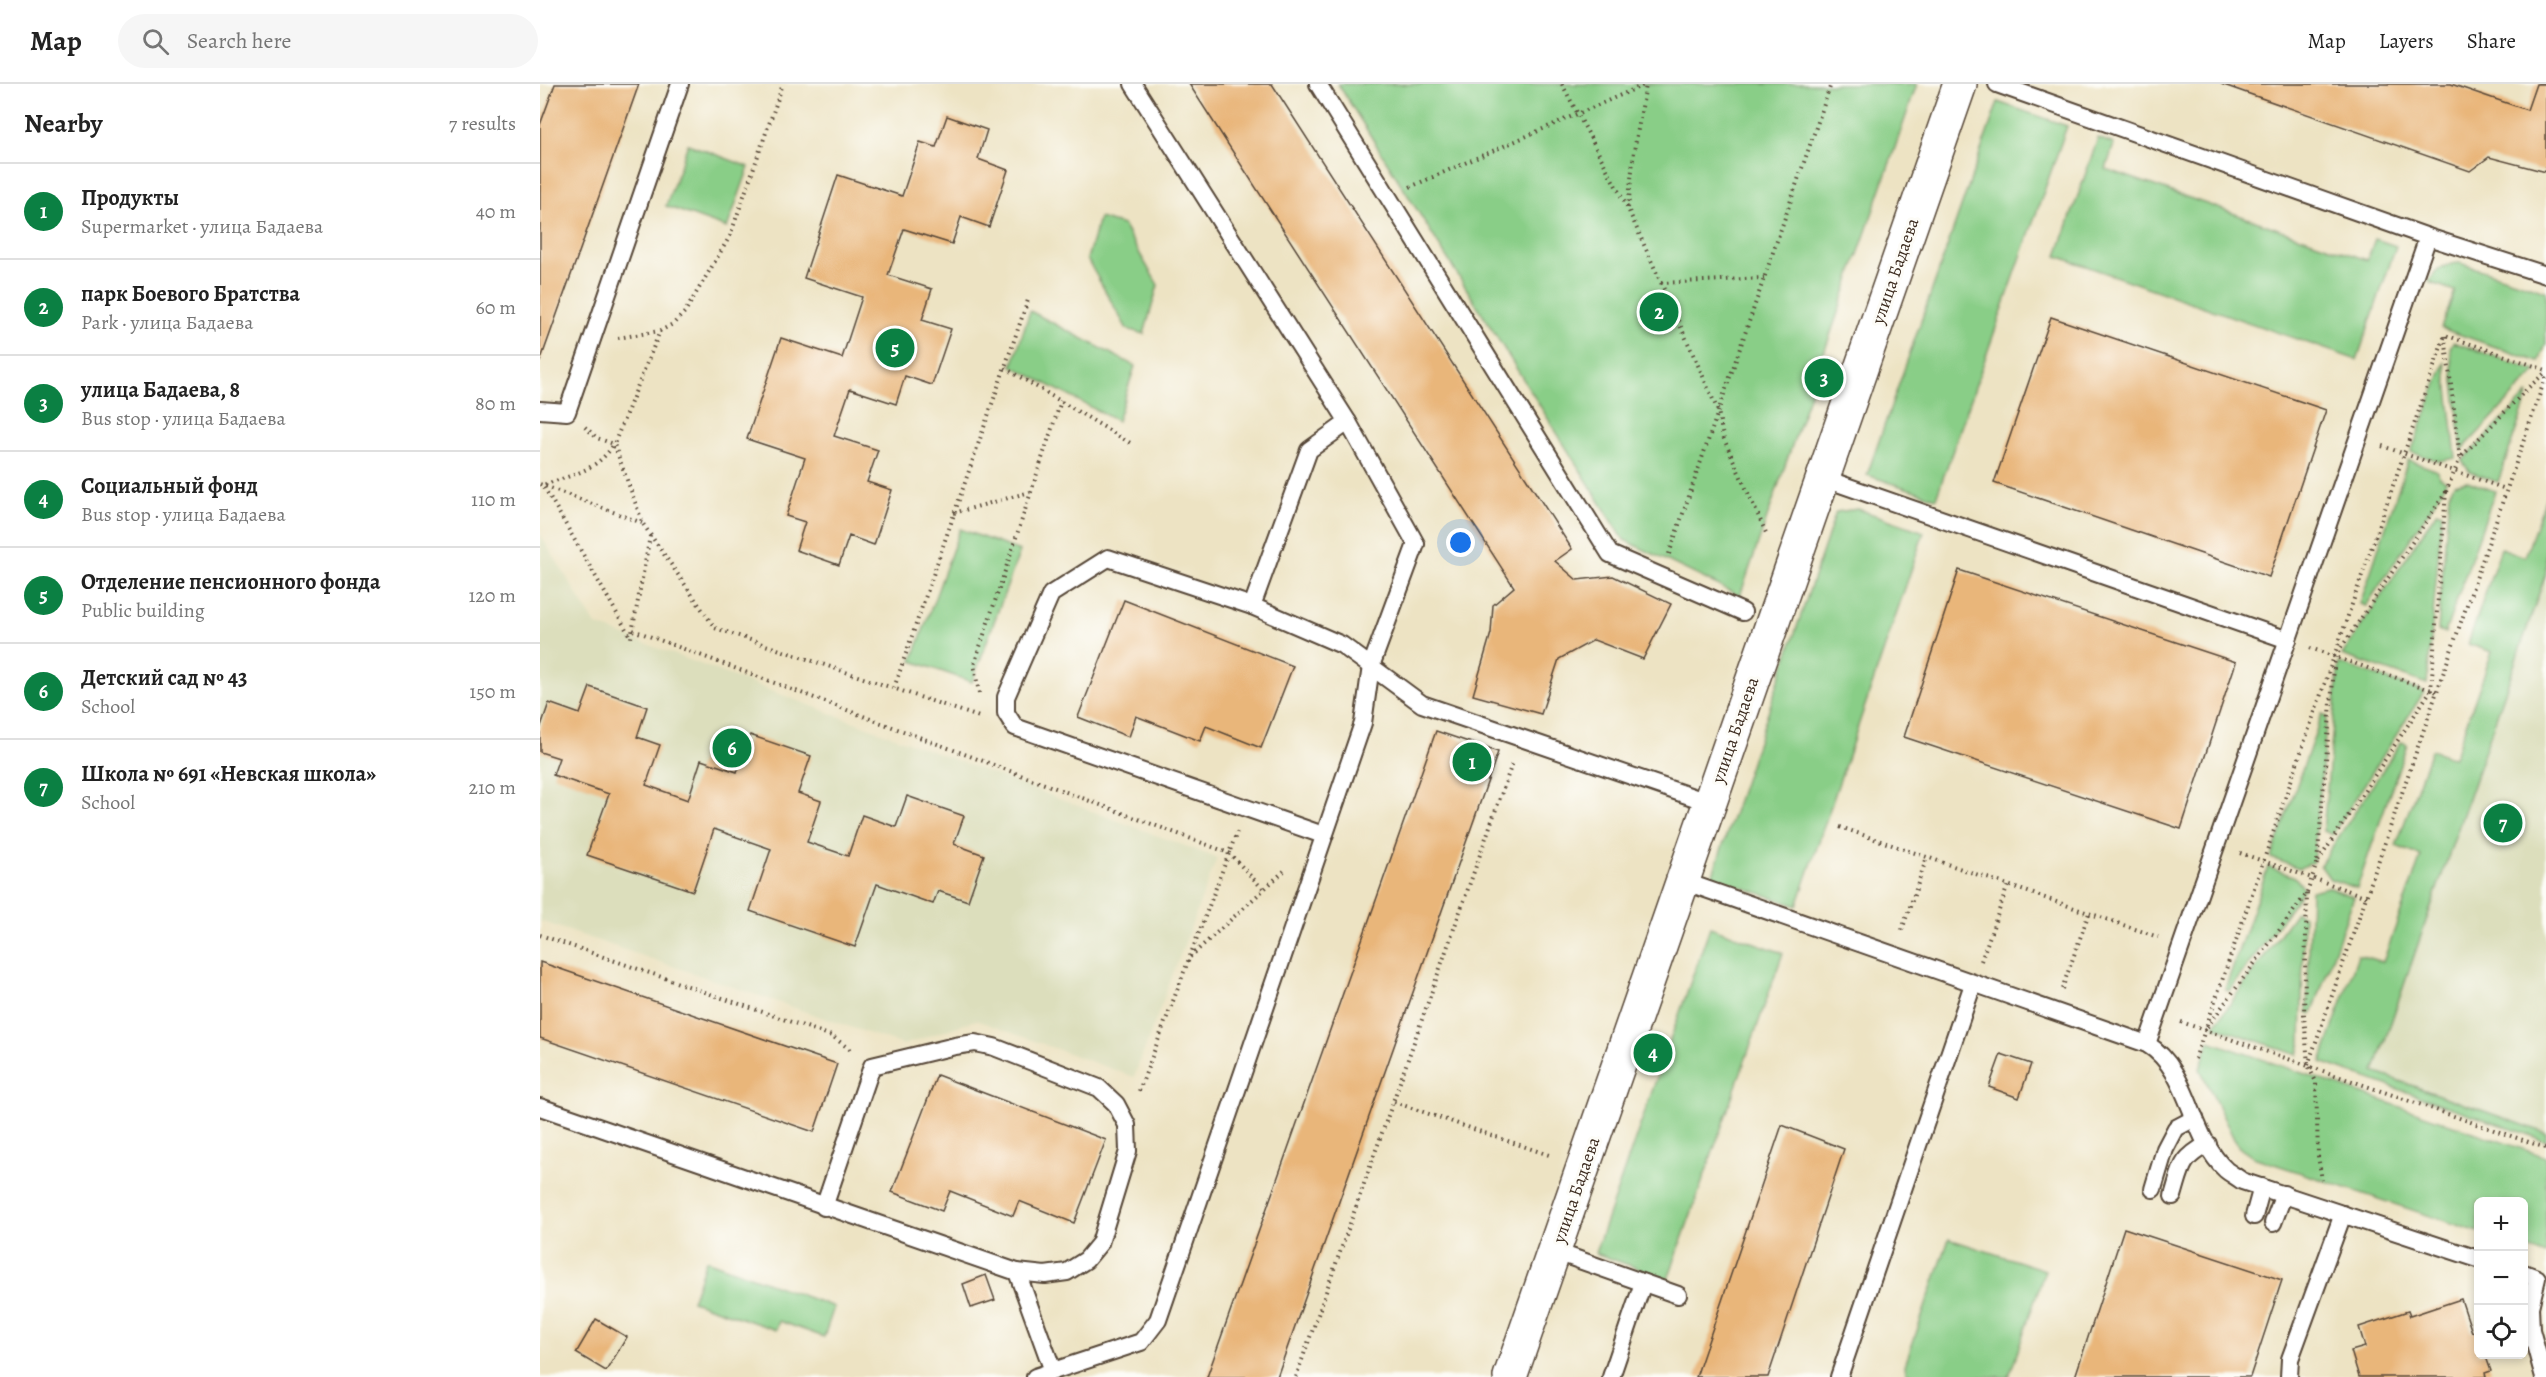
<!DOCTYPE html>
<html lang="en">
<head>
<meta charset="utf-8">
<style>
	body { margin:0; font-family:Alegreya,serif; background:#f6f6f6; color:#222 }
	.controls { position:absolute; right:18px; bottom:18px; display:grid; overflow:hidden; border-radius:9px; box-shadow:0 3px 9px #0003 }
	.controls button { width:54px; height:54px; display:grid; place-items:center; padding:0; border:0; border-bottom:2px solid #e0e0e0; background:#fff; color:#222; font:30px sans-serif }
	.you { position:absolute; left:921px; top:459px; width:21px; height:21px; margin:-15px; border:4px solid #fff; border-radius:50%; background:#1a73e8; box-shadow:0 0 0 9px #1a73e833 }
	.badge { display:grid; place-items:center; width:39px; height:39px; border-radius:50%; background:#0b8043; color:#fff; font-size:20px; font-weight:700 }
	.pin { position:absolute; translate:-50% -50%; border:3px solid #fff; box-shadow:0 2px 6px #0006 }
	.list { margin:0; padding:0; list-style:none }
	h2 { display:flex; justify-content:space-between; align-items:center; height:78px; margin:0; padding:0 24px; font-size:26px }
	h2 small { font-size:20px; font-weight:400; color:#767676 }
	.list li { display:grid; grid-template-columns:39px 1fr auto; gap:18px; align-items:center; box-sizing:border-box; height:96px; padding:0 24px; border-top:2px solid #e0e0e0 }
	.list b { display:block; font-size:22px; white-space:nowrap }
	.list p { margin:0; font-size:20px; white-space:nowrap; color:#767676 }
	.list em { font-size:20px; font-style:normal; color:#767676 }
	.icon { flex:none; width:33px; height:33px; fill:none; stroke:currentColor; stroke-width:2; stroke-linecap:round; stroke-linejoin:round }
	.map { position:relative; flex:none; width:2006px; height:1293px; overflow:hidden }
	header { display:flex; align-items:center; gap:36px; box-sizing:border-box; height:84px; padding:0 30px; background:#fff; border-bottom:2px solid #e0e0e0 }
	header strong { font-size:28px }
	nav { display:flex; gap:33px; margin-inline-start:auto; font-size:21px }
	.search { width:420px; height:54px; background:#f6f6f6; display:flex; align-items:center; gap:15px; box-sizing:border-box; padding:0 21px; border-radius:33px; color:#767676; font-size:22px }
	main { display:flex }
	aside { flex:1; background:#fff }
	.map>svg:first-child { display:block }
	.built { fill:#dcdebc }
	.green { fill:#89ce87; stroke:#627c52; stroke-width:1.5 }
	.building { fill:#e9b67a }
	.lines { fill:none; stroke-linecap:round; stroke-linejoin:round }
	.lane-casing { stroke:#564637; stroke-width:20 }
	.secondary-casing { stroke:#564637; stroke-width:36 }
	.path { stroke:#564637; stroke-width:4; stroke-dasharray:1.5 4.5; stroke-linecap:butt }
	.lane { stroke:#fff; stroke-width:16 }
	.secondary { stroke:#fff; stroke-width:33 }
	.labels { text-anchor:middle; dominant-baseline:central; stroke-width:6; stroke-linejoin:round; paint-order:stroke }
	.street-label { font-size:18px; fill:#3b2a1e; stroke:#fdfcf7 }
</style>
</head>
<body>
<header>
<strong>Map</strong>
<div class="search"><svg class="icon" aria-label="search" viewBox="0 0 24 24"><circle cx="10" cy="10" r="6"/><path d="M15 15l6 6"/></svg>Search here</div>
<nav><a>Map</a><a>Layers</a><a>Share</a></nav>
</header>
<main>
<aside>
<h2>Nearby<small>7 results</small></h2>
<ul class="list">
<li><span class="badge">1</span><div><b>Продукты</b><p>Supermarket · улица Бадаева</p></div><em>40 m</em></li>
<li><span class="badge">2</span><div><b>парк Боевого Братства</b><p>Park · улица Бадаева</p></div><em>60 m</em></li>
<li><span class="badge">3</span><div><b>улица Бадаева, 8</b><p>Bus stop · улица Бадаева</p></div><em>80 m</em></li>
<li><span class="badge">4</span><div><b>Социальный фонд</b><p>Bus stop · улица Бадаева</p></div><em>110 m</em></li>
<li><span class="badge">5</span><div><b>Отделение пенсионного фонда</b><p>Public building</p></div><em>120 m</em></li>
<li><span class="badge">6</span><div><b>Детский сад № 43</b><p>School</p></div><em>150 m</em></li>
<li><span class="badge">7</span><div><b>Школа № 691 «Невская школа»</b><p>School</p></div><em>210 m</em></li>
</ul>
</aside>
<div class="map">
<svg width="2006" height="1293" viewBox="0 0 2006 1293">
	<rect width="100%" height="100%" fill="#fdfcf7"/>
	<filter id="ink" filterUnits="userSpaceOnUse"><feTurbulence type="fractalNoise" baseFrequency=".0167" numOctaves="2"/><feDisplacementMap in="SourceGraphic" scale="12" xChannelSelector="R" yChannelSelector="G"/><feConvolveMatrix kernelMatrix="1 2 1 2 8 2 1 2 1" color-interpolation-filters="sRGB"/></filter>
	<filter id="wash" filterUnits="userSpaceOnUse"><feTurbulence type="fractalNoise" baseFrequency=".008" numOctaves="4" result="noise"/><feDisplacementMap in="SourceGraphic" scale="24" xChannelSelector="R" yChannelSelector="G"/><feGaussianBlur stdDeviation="1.35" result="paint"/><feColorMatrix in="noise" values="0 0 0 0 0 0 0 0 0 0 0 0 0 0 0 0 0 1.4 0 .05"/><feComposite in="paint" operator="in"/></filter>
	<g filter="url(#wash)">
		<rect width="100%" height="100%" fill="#ede3c3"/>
		<!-- built -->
		<g class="built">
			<path d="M0,450L56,541L677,774L594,993L436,936L363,961L0,837Z"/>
			<path d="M2006,489V1049L1833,988Z"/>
		</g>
		<!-- green -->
		<g class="green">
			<path d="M798,0H1377L1200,512L1084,456Z"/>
			<path d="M1458,18L1527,42L1396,414L1327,391Z"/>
			<path d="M1558,54L1574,60L1566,85L1827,176L1835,155L1856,162L1817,276L1517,172Z"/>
			<path d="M148,60L209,83L187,144L126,122Z"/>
			<path d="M559,134L583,141L618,201L604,250L587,245L547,175Z"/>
			<path d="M1920,179L2006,207V260L1999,278L1901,244L1915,207L1889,198C1897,184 1904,180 1920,179Z"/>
			<path d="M490,227L595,282L577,337L472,282Z"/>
			<path d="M1913,258L1996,287L1922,366L1910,264Z"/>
			<path d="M1905,278L1916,374L1899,377L1871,368Z"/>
			<path d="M1989,309L1958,398L1930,388L1922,377Z"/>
			<path d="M1868,376L1896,386L1900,393L1906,397L1902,407L1826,522L1820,520Z"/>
			<path d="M1927,397L1955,407L1905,549L1898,546L1909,410L1914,400Z"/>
			<path d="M2006,413V489L1834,988L2006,1049V1057L1781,978L1818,871L1843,878L1881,772L1856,762L1891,666L1914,674L1952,568L1928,560L1961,464L1985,473Z"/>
			<path d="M1318,425L1384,448L1257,822L1172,793L1296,428Z"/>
			<path d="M1897,427L1902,429L1887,600L1802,571Z"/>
			<path d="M420,445L480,467L432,598L372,577Z"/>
			<path d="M1799,579L1884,608L1792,751L1783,747Z"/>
			<path d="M1782,630L1787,632L1773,779L1759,784L1731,774Z"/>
			<path d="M1861,658L1867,660L1817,804L1790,795L1780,781Z"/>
			<path d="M1728,783L1755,793L1764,805L1689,907L1685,905Z"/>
			<path d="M1788,803L1814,813L1772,930L1767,928L1771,807Z"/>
			<path d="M1756,828L1764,832L1761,959L1758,971L1674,942Z"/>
			<path d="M1170,843L1243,869L1128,1195L1055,1169Z"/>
			<path d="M1669,957L2006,1073V1171L1984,1163V1118H1938V1148L1713,1073L1701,1065L1694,1055L1660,985Z"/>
			<path d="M1409,1155L1505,1186L1469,1293H1377L1366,1289L1365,1281Z"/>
			<path d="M166,1176L294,1223L284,1253L239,1237L236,1246L152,1217Z"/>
		</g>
		<g id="blocks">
			<!-- building -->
			<g class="building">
				<path d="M15,0H99L0,278V41Z"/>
				<path d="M649,0H732L1032,465L1015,477L1037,496L1073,492L1131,520L1103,575L1054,556L1019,575L1001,630L933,611L951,549L953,521L974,503Z"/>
				<path d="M1681,0H1911L1987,26L1996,0H2006V88L1949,73L1930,87Z"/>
				<path d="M407,32L447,46L438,75L468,86L449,143L421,133L412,160L364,145L348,191L392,205L382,236L411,245L392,301L365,292L356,320L310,305L294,352L338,366L327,398L352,406L334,461L309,452L299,481L256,466L265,438L246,432L265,374L207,355L241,254L302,274L322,213L264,194L298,91L362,112L380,58L396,63Z"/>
				<path d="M1511,233L1786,326L1729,493L1454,399Z"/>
				<path d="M1419,486L1696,578L1641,745L1364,653Z"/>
				<path d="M584,516L753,582L721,664L666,642L660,657L596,632L589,653L538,633Z"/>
				<path d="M50,603L107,623L97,653L120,661L106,701L148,716L161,676L197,688L210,651L271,672L258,709L281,717L267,758L308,772L322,731L356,743L367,712L424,732L414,760L444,771L428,817L398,807L393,820L337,800L315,863L210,827L231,765L174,745L153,807L47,771L69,710L13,691L19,674L0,668V645L9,619L40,630Z"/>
				<path d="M896,647L958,668L737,1293H667Z"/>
				<path d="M0,878L297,980L274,1048L0,954Z"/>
				<path d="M1461,970L1491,980L1479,1014L1449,1003Z"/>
				<path d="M397,991L566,1056L534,1139L479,1117L473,1132L410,1107L402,1127L352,1108Z"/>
				<path d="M1242,1041L1304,1065L1228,1293H1156Z"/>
				<path d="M1584,1144L1742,1196L1710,1293H1535Z"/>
				<path d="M446,1191L455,1216L431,1224L423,1200Z"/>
				<path d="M1921,1215L1932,1248L1938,1246V1270H1945L1951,1287L1945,1289L1946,1293H1819L1811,1267L1825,1263L1819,1243L1868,1227L1870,1232Z"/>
				<path d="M56,1235L87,1253L66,1287L36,1269Z"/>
			</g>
		</g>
	</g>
	<g filter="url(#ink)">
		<use href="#blocks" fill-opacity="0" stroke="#564637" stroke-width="1.5"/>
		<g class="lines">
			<!-- lane casing -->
			<g class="lane-casing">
				<g id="lane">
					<path d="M778,0L1070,470L1203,528"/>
					<path d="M1457,0L1888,153L2006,191"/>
					<path d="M0,326L27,328L140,0"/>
					<path d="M1283,394L1748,556"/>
					<path d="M712,522L769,366L808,338"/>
					<path d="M783,751L475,643L466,629V613L511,510L568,474L712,522L802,561L882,620L1170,719"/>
					<path d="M1143,797L1607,960C1651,987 1649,1052 1686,1086C1691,1090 1697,1093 1702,1097L1938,1175"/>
					<path d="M1607,960L1888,153"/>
					<path d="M0,1023L477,1188L513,1287"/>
					<path d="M1613,1105L1625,1065L1636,1044L1655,1034"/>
					<path d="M1633,1112C1642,1083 1640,1075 1668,1060"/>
					<path d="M284,1123L332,982L415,962L435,959L454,963L559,1004L576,1020L587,1041L588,1067L560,1159L546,1176L527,1188L505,1191L477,1188"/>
					<path d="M1714,1132L1722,1103"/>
					<path d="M1733,1139L1744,1110"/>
					<path d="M1014,1167L1138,1211"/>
					<path d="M1984,1189L1997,1194L1990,1223L1991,1246L2004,1293"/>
					<path d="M495,1293L601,1258L618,1236L823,639L831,582L876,460L808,338L593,0"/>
					<path d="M1071,1293L1103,1199"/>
					<path d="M1299,1293L1433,900"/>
					<path d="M1749,1293L1750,1275L1803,1130"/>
				</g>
			</g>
			<!-- secondary casing -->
			<g class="secondary-casing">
				<path id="secondary" d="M970,1293L1420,0"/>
			</g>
			<!-- path -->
			<g class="path">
				<path d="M1022,0L1088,125L1162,290L1178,327L1183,353L1227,451"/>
				<path d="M870,103L1106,0"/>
				<path d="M1088,124L1094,67L1106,1"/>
				<path d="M1121,199L1224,194"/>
				<path d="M1905,252L1920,374L1989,303L2006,288"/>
				<path d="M78,254L120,247L133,240L145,228L190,152L243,0"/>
				<path d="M465,284L592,360"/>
				<path d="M45,343L57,354L74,360L103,440L175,544L442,634"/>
				<path d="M1842,362L1966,405"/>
				<path d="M0,400L102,439"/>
				<path d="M1906,408L1891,606L1777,779L1795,573Z"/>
				<path d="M1906,408L1920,374"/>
				<path d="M414,429L490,408"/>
				<path d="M110,452L91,554L3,401C32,391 57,387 74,360L120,247"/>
				<path d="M1129,470L1291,0"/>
				<path d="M93,546L689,769L724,806"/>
				<path d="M1770,564L1897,608"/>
				<path d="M354,604L488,216"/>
				<path d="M439,609L434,581L521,317"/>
				<path d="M1300,743L1618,853"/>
				<path d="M1700,769L1827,813"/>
				<path d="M1767,809L1777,779"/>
				<path d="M1362,846L1387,773"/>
				<path d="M0,851L292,952L312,967"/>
				<path d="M650,873L744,787"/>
				<path d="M1441,877L1468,801"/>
				<path d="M1522,905L1549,829"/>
				<path d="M1641,938L2006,1064"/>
				<path d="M1667,943L1767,809L1764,931L1768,981L1776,998L1778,1072L1782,1096"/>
				<path d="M1655,975L1905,251L2006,286"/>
				<path d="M1768,981L2006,292"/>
				<path d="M599,1007L697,748"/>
				<path d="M854,1018L1012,1072"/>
				<path d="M756,1293L973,677"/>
			</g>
			<!-- lane -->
			<use href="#lane" class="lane"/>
			<!-- secondary -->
			<use href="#secondary" class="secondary"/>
		</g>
	</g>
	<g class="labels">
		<!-- street labels -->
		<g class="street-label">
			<text transform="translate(1355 187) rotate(-71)">улица Бадаева</text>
			<text transform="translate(1195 646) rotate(-71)">улица Бадаева</text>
			<text transform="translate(1036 1106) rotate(-71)">улица Бадаева</text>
		</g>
	</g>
</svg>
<div class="controls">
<button>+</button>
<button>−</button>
<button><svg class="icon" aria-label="locate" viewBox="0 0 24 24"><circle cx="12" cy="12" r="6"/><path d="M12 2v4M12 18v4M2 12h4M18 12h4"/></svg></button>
</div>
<div class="you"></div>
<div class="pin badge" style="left:932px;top:678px">1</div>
<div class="pin badge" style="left:1119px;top:228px">2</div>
<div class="pin badge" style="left:1284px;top:294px">3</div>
<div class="pin badge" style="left:1113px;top:969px">4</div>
<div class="pin badge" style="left:355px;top:264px">5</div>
<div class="pin badge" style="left:192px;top:664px">6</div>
<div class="pin badge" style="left:1963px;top:739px">7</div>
</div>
</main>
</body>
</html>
